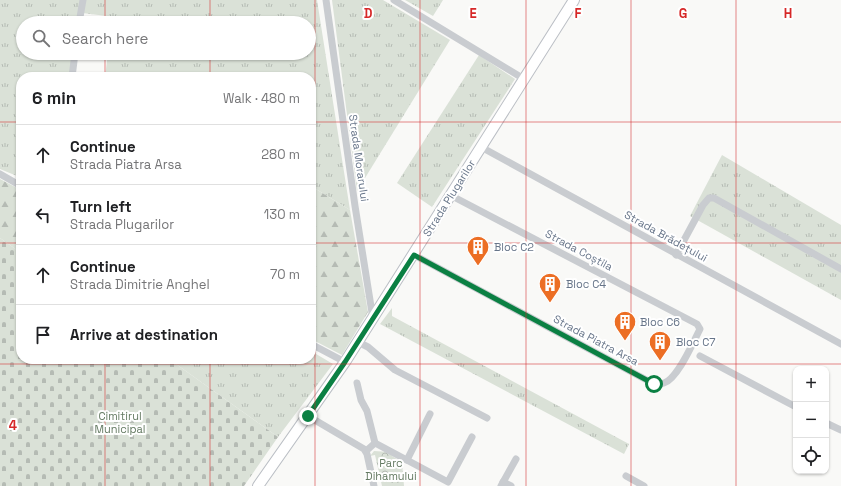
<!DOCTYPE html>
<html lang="en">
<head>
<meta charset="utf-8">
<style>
	body { margin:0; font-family:"Space Grotesk",sans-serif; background:#f6f6f6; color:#202124 }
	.controls { position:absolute; right:12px; bottom:12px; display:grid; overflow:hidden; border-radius:8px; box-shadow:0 1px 3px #0004 }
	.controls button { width:36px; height:36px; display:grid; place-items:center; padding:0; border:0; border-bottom:1px solid #e0e0e0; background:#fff; color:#202124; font:20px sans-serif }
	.stop { position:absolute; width:12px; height:12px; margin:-9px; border:3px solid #0b8043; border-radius:50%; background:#fff }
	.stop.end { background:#0b8043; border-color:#fff; box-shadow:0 1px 4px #0008 }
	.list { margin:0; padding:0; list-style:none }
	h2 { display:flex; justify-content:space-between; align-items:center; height:52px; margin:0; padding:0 16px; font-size:17px }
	h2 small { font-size:13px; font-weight:400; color:#757577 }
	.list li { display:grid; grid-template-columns:26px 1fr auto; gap:12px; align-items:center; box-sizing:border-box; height:60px; padding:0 16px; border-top:1px solid #e0e0e0 }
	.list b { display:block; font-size:15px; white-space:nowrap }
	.list p { margin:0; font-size:13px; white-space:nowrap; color:#757577 }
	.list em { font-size:13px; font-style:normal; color:#757577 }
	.icon { flex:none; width:22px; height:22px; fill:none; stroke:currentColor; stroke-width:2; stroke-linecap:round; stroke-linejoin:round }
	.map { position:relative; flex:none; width:841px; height:486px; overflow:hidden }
	.search { position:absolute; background:#fff; box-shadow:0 1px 3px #0004; left:16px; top:16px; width:300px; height:44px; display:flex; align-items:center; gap:10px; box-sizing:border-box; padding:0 14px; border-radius:22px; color:#757577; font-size:15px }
	.panel { position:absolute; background:#fff; box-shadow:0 1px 3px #0004; left:16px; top:72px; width:300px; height:292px; border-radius:16px }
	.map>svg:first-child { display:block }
	.grass { fill:url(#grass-tufts) }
	.forest { fill:url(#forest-firs) }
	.cemetery { fill:url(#cemetery-stones) }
	.park { fill:url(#park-crowns) }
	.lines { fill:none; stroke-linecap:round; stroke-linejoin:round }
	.secondary-casing { stroke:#bbbfc5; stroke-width:12 }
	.street { stroke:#c9ccd0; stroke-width:7 }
	.secondary { stroke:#fff; stroke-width:10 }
	.route { stroke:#0b8043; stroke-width:5 }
	.grid { fill:none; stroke:#d62828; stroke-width:1; stroke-opacity:0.55 }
	.labels { text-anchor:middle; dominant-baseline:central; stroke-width:4; stroke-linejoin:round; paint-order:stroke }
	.street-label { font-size:11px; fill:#677589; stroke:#fff }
	.poi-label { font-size:11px; fill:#677589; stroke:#fff; text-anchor:start }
	.park-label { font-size:11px; fill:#647a62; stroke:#fff }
	.grid-label { font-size:13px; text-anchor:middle; font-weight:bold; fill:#d62828; stroke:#fff; stroke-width:4; stroke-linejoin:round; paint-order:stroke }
</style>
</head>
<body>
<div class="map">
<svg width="841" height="486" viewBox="0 0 841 486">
	<defs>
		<pattern id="grass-tufts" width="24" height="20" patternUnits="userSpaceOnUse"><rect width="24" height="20" fill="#dae1d7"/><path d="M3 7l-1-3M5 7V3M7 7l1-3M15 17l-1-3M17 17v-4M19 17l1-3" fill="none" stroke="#b5bbb4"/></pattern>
		<pattern id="forest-firs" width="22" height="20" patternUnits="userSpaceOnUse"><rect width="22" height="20" fill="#dae1d7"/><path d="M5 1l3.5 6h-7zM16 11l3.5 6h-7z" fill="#b5bbb4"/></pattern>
		<pattern id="cemetery-stones" width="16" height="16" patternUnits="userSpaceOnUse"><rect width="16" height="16" fill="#dae1d7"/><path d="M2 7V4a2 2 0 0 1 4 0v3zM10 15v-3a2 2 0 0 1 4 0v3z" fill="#b5bbb4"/></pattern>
		<pattern id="park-crowns" width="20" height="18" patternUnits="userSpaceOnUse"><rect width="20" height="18" fill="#dae1d7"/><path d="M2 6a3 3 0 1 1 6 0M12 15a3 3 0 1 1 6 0" fill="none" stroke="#b5bbb4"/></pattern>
	</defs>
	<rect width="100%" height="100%" fill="#f9f9f7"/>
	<!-- grass -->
	<g class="grass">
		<path d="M0,0H317L350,210L311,186V77H105L108,53H309V23H107V16L82,13L80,23H23V53H74L70,77H21V151L17,176L0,169Z"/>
		<path d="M332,0H383L450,40L357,191Z"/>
		<path d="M405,0H443L433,16Z"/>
		<path d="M479,55L515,79L432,207L397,183Z"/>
		<path d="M722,155L841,225V300L690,216Z"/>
		<path d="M392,308V316L629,444L624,454L380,324Z"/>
		<path d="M311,351L333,364L278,437L169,359H311Z"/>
	</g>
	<!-- forest -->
	<g class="forest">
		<path d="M0,179L21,190V253L0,238Z"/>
		<path d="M311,186L350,210L368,312L342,355L311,339Z"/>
	</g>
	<!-- cemetery -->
	<path class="cemetery" d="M0,238L21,253V359H169L278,437L244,486H0Z"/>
	<!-- park -->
	<path class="park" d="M374,451L390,452L392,456L402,462L404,486H382L375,455L370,456Z"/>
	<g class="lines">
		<!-- secondary casing -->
		<g class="secondary-casing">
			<path id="secondary" d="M258,486L345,362L574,0"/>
		</g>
		<!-- street -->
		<g class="street">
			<path d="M326,0L355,206L373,319"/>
			<path d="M394,0L524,79"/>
			<path d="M79,23L83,0"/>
			<path d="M72,77L75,53"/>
			<path d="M481,147L841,344"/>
			<path d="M0,174L21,186"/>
			<path d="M414,255L654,384C657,384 661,384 664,383C677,379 692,345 698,333L700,329L697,324L450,195"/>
			<path d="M676,255L703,205L709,198H714L841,269"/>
			<path d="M358,342L368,347L395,370L487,418"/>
			<path d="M311,344L345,362"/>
			<path d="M700,356L796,407"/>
			<path d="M357,383L361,400L367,411L375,443L366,451"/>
			<path d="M308,416L364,449L367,454L374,486"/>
			<path d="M826,423L841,430"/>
			<path d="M375,443L448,482L472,437"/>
			<path d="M407,460L430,414"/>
			<path d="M626,476L644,486"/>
			<path d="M503,482L511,486"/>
			<path d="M501,486L516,459"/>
		</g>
		<!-- secondary -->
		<use href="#secondary" class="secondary"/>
	</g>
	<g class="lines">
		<!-- route -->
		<path class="route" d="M308,416L345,362L414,255L654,384"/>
	</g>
	<!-- grid -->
	<path class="grid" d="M105,0V23M210,0V23M315,0V486M420,0V486M526,0V486M631,0V486M736,0V486M105,53V77M210,53V77M0,122H21M311,122H841M0,243H21M311,243H841M105,359V486M210,359V486M0,364H841"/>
	<!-- icons -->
	<defs>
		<g id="building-pin" transform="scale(1.15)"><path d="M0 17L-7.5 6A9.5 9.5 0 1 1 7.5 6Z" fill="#ec6e24" stroke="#fff"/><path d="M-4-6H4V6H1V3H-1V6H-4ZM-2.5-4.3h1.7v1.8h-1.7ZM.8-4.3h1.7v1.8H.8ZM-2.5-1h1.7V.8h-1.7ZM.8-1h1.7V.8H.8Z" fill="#fff"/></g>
	</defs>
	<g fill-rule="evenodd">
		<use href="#building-pin" x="478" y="247"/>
		<use href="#building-pin" x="550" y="284"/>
		<use href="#building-pin" x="625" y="322"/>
		<use href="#building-pin" x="660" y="342"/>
	</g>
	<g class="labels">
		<!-- street labels -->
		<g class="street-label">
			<text transform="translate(359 158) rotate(82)">Strada Morarului</text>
			<text transform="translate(449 198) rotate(-58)">Strada Plugarilor</text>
			<text transform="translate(666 236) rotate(29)">Strada Brădețului</text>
			<text transform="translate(579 250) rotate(28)">Strada Coștila</text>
			<text transform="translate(596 340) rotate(28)">Strada Piatra Arsa</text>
		</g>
		<!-- poi labels -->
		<g class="poi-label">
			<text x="494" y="247">Bloc C2</text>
			<text x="566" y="284">Bloc C4</text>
			<text x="640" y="322">Bloc C6</text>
			<text x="676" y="342">Bloc C7</text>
		</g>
		<!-- park labels -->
		<g class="park-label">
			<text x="120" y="416">Cimitirul<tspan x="120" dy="13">Municipal</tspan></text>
			<text x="391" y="463">Parc<tspan x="391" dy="13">Dihamului</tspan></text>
		</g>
	</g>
	<g class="grid-label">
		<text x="368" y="18">D</text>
		<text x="473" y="18">E</text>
		<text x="578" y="18">F</text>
		<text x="683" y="18">G</text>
		<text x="788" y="18">H</text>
		<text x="13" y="430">4</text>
	</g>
</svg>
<div class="controls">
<button>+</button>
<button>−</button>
<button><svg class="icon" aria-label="locate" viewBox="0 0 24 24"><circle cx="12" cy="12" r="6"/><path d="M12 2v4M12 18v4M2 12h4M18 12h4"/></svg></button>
</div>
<div class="stop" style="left:654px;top:384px"></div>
<div class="stop end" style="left:308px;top:416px"></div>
<div class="search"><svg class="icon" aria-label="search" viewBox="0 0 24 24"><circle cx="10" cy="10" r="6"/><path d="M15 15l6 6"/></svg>Search here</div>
<section class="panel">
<h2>6 min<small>Walk · 480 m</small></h2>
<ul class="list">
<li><svg class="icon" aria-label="ahead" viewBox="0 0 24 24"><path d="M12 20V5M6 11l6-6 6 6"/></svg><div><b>Continue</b><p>Strada Piatra Arsa</p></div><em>280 m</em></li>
<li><svg class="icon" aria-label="left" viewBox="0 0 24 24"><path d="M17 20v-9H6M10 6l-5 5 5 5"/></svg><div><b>Turn left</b><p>Strada Plugarilor</p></div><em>130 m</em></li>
<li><svg class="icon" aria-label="ahead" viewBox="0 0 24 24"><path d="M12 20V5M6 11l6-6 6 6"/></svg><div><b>Continue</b><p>Strada Dimitrie Anghel</p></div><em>70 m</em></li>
<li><svg class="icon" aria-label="arrive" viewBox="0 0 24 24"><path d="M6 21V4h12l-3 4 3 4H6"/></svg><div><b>Arrive at destination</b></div></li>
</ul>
</section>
</div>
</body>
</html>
